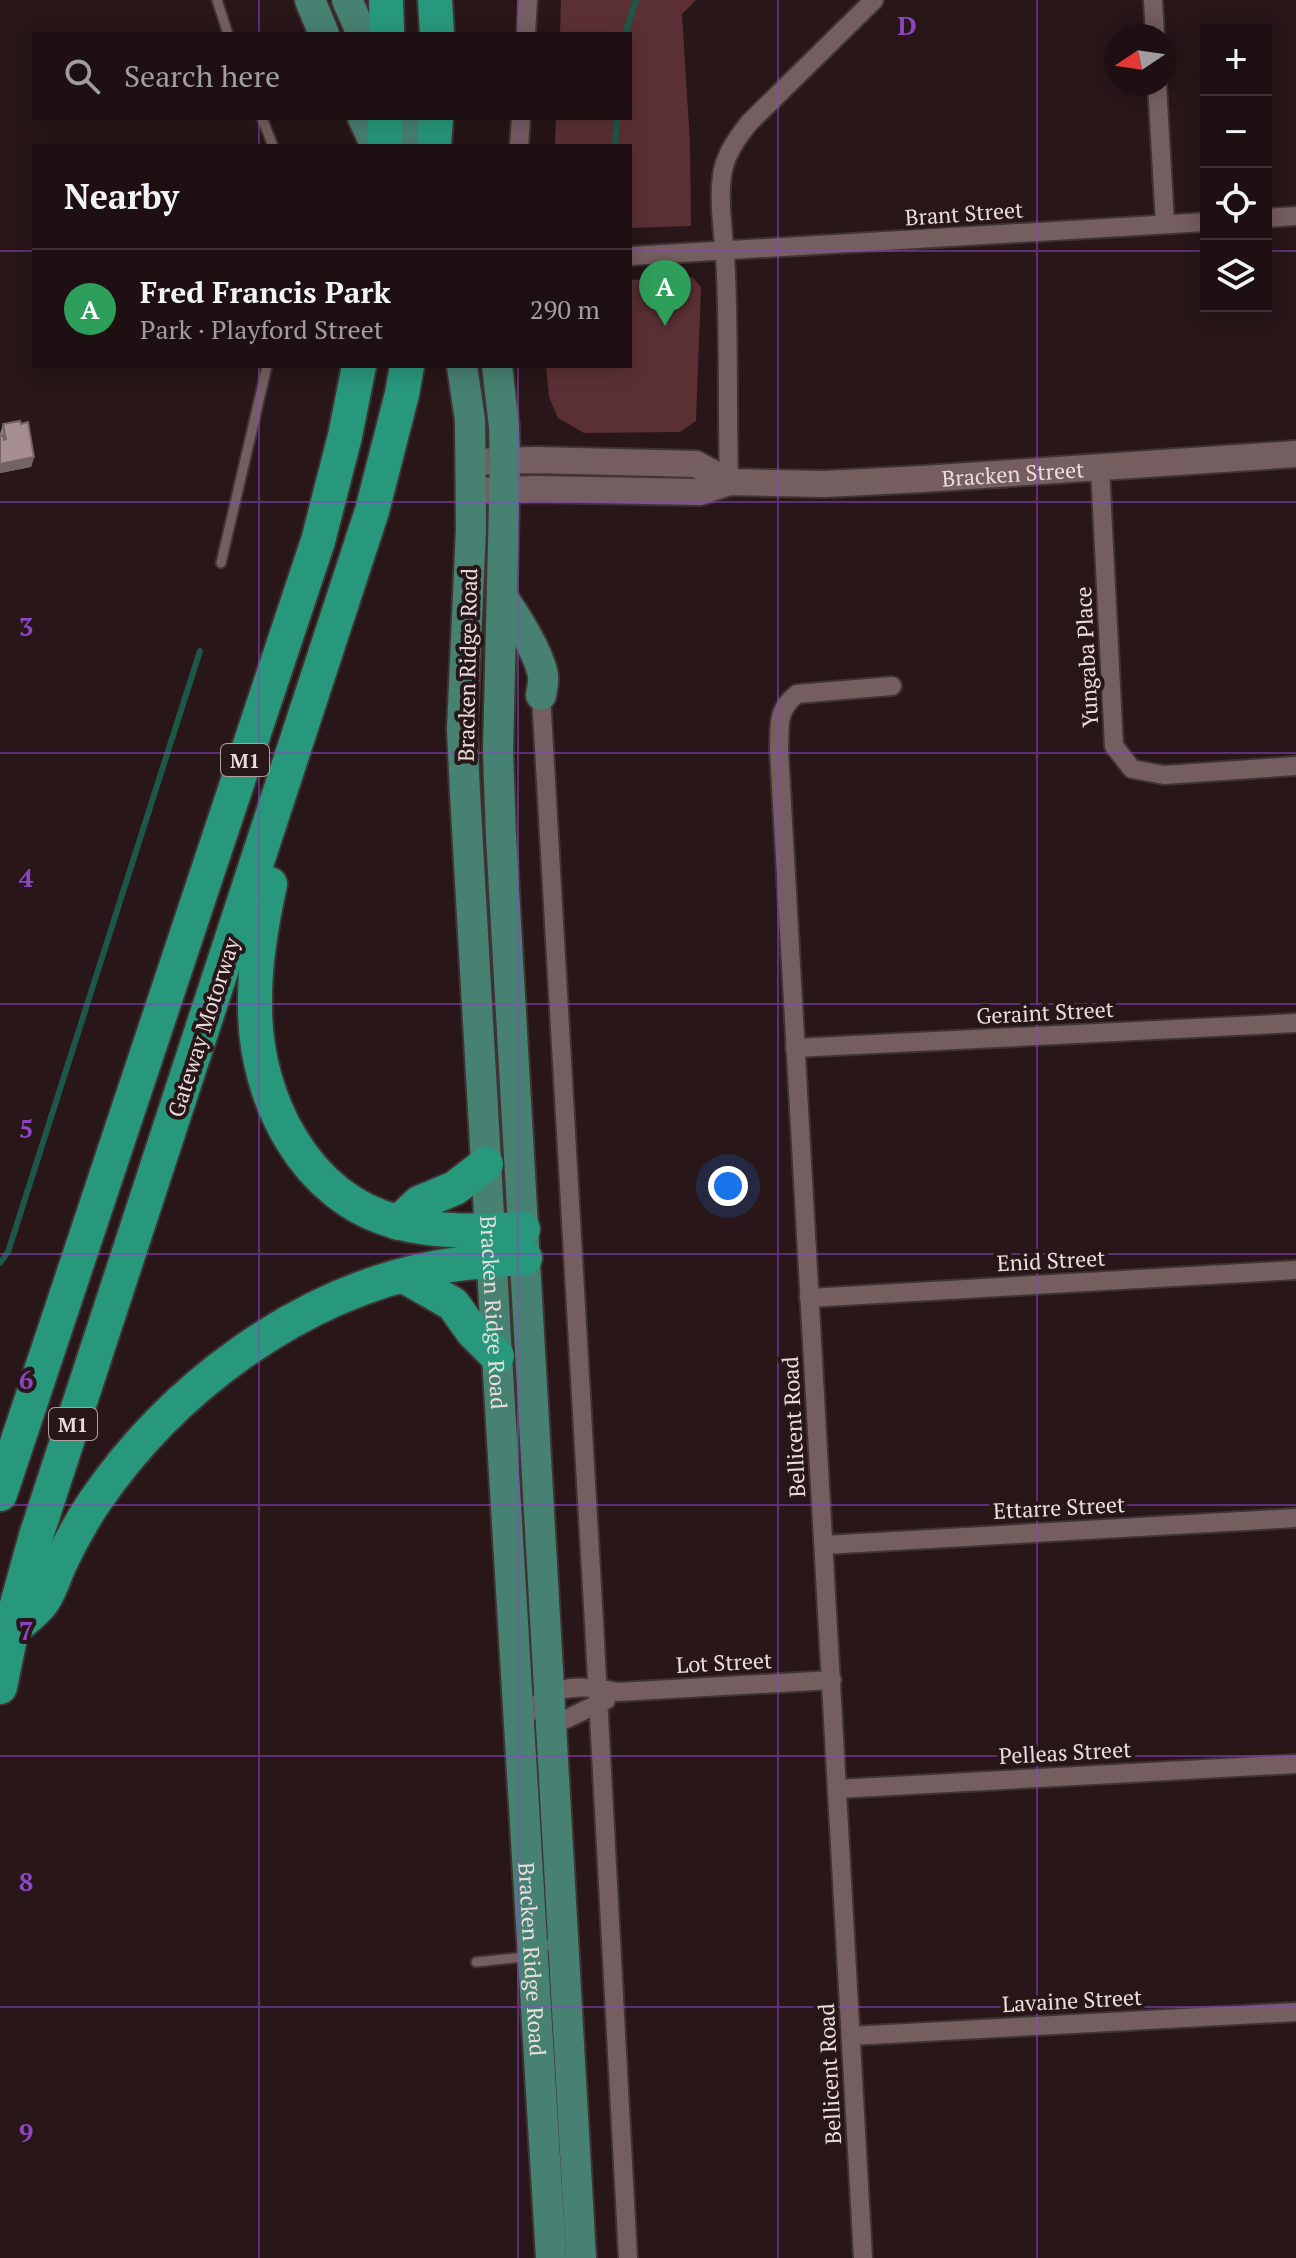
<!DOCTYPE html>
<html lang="en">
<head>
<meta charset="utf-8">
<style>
	body { margin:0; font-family:"PT Serif",serif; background:#2b1e20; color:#f1f3f6 }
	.controls { position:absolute; right:24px; top:24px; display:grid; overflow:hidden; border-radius:0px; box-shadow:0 4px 20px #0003 }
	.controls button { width:72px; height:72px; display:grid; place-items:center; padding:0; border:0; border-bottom:2px solid #3c3032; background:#1e1012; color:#f1f3f6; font:40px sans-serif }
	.compass { position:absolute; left:1104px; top:24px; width:72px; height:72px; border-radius:50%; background:#1e1012; box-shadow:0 4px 20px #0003; rotate:257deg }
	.you { position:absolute; left:728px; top:1186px; width:28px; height:28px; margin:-20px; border:6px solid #fff; border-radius:50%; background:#1a73e8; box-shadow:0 0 0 12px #1a73e833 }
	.badge { display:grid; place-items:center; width:52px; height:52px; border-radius:50%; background:#8c9099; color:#fff; font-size:26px; font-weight:700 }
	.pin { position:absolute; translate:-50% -66px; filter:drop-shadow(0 2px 4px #0008) }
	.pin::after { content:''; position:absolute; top:42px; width:28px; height:24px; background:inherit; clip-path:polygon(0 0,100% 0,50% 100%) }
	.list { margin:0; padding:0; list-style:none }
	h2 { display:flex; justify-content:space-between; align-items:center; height:104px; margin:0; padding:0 32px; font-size:34px }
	h2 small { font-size:26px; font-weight:400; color:#a19d9f }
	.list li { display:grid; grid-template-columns:52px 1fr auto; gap:24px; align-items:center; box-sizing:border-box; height:120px; padding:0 32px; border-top:2px solid #3c3032 }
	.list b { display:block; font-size:30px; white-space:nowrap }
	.list p { margin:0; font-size:26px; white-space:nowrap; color:#a19d9f }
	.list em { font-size:26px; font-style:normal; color:#a19d9f }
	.icon { flex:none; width:44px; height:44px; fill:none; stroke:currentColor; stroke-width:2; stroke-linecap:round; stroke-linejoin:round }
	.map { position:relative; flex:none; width:1296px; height:2258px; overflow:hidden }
	.search { position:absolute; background:#1e1012; box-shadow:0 4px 20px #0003; left:32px; top:32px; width:600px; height:88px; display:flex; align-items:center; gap:20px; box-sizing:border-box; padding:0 28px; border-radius:0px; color:#a19d9f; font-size:30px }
	.panel { position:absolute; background:#1e1012; box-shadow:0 4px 20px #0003; left:32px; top:144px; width:600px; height:224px; border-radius:0px }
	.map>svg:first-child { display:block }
	.green { fill:#5b3035 }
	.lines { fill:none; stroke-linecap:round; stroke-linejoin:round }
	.stream { stroke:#1c5748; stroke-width:6 }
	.lane-casing { stroke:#403334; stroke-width:13 }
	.street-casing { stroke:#403334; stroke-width:22 }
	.secondary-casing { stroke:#403334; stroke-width:30 }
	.primary-casing { stroke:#403334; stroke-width:34 }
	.highway-casing { stroke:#403334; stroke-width:38 }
	.lane { stroke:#755e60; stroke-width:9 }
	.street { stroke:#755e60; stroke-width:18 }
	.secondary { stroke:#755e60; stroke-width:26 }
	.primary { stroke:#478171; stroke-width:30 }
	.highway { stroke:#28987c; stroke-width:34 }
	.wall { fill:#8f797b }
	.shaded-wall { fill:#746364 }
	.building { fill:#a68d8f; stroke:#746364; stroke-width:2 }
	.grid { fill:none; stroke:#8c46c3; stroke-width:2; stroke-opacity:0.55 }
	.labels { text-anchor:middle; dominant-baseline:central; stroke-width:8; stroke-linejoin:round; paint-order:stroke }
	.shield { fill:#281618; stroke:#afa1a1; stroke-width:2 }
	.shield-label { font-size:20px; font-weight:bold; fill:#e9dcdc }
	.street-label { font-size:22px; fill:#e9dcdc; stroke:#281618 }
	.grid-label { font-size:26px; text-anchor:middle; font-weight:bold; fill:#8c46c3; stroke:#281618; stroke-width:8; stroke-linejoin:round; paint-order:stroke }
</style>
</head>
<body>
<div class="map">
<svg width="1296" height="2258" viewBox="0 0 1296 2258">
	<rect width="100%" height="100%" fill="#281618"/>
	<!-- green -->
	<g class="green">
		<path d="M561,0H696L682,14L690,143L691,226L630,228V146H555L556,118H630V34H560Z"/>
		<path d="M692,277L701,287L696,421L680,432L584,433L558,418L549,397L546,366H630V280Z"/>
	</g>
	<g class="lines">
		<!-- stream -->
		<g class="stream">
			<path d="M625,34L636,0"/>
			<path d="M615,146L617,118"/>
			<path d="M0,1263L8,1252L200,651"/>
		</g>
		<!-- lane casing -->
		<g class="lane-casing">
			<g id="lane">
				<path d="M217,0L228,34"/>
				<path d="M262,118L273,146"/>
				<path d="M221,563L267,366"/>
				<path d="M476,1962L534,1956L558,1937"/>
			</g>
		</g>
		<!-- street casing -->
		<g class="street-casing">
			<g id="street">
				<path d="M1153,0L1155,36"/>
				<path d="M526,34L528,0"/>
				<path d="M1157,84L1165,224"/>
				<path d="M519,146L521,118"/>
				<path d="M1266,218L1296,216"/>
				<path d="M630,256L1206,222"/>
				<path d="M1100,468L1114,746L1132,769L1164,775L1296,766"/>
				<path d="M729,482C727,413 729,344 726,274C725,244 717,199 723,170C727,152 738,137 749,123L874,0"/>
				<path d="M541,695L594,1623L628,2258"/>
				<path d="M795,1048L1296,1023"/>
				<path d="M809,1298L1296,1270"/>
				<path d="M824,1545L1296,1518"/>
				<path d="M519,1723C528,1714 537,1703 548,1696C567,1683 597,1688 618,1692L832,1680"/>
				<path d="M552,1728L562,1721L606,1700"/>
				<path d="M837,1789L1296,1764"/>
				<path d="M851,2036L1296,2012"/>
				<path d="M863,2258L779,750C780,725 776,711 797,694L892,686"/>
			</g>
		</g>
		<!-- secondary casing -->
		<g class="secondary-casing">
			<g id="secondary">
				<path d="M470,462L536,460L696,464L729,482"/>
				<path id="s1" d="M471,491L536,489L700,492L729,482L825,484L923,479L1296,454"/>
			</g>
		</g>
		<!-- primary casing -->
		<g class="primary-casing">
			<g id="primary">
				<path d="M310,0L324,34"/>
				<path d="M347,0L362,34"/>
				<path d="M363,118L376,146"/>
				<path d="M401,118L414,146"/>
				<path id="s2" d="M462,366L470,420L471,529L462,729L465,793L497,1356L551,2258"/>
				<path d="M497,366L504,427L505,460L498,752L501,836L581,2258"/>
				<path d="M502,597C515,614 540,655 543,676C544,682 542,689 541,695"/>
			</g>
		</g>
		<!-- highway casing -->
		<g class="highway-casing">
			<g id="highway">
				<path d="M386,0L387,34"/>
				<path d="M435,0L437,34"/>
				<path d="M384,146L385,118"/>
				<path d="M434,146L436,118"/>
				<path d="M270,884C261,926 254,967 255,1010C256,1099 305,1198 397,1222C438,1233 481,1231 523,1229"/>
				<path d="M398,1223L419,1203L455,1188L486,1164"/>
				<path d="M404,1276L453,1304L473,1332L497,1356"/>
				<path d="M0,1494L318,541L345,436L359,366"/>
				<path d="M12,1630C21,1622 31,1615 39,1606C48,1596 53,1580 58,1568C68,1546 80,1524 93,1504C170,1390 297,1294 434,1268C464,1262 495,1260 525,1258"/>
				<path d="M0,1687L16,1608L36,1536L372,511L402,394L407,366"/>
			</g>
		</g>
		<!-- lane -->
		<use href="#lane" class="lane"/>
		<!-- street -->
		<use href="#street" class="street"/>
		<!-- secondary -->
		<use href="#secondary" class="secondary"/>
		<!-- primary -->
		<use href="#primary" class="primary"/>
		<!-- highway -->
		<use href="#highway" class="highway"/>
	</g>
	<!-- wall -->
	<g class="wall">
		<path d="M676,300L668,315L657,308L659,304Z"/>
		<path d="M3,424L34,457L31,467L0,473V434Z"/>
	</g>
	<!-- shaded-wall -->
	<path class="shaded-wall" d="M34,457L31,467L0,473V464Z"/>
	<!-- building -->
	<g class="building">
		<path d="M666,293L676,300L670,310L659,304Z"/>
		<path d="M20,421L21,424L28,422L34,457L0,464V436L3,435L4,440L6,439L3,424Z"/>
	</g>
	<!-- grid -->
	<path class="grid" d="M259,0V34M518,0V34M778,0V2258M1037,0V2258M259,118V146M518,118V146M0,251H34M630,251H1206M1266,251H1296M259,366V2258M518,366V2258M0,502H1296M0,753H1296M0,1004H1296M0,1254H1296M0,1505H1296M0,1756H1296M0,2007H1296"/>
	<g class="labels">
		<!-- shield labels -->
		<g class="shield">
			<rect x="221" y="744" width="48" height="32" rx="6"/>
			<rect x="49" y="1408" width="48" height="32" rx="6"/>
		</g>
		<g class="shield-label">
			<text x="245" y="760">M1</text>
			<text x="73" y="1424">M1</text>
		</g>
		<!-- street labels -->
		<g class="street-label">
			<text transform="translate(964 213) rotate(-4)">Brant Street</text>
			<text stroke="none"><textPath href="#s1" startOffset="544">Bracken Street</textPath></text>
			<text transform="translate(1086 657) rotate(-93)">Yungaba Place</text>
			<text transform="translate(467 665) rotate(-89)">Bracken Ridge Road</text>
			<text transform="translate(1045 1012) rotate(-3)">Geraint Street</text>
			<text transform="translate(203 1027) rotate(-72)">Gateway Motorway</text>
			<text transform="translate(1051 1260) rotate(-3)">Enid Street</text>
			<text stroke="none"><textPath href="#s2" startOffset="948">Bracken Ridge Road</textPath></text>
			<text transform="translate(793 1427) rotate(-93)">Bellicent Road</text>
			<text transform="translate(1059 1507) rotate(-3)">Ettarre Street</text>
			<text transform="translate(724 1662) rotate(-3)">Lot Street</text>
			<text transform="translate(1065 1752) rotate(-3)">Pelleas Street</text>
			<text stroke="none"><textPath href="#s2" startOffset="1596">Bracken Ridge Road</textPath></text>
			<text transform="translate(1072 2000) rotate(-3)">Lavaine Street</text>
			<text transform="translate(829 2074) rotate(-93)">Bellicent Road</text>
		</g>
	</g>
	<g class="grid-label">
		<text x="907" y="35">D</text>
		<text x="26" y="636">3</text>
		<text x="26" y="887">4</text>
		<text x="26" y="1138">5</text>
		<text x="26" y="1389">6</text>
		<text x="26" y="1640">7</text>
		<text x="26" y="1891">8</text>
		<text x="26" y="2142">9</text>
	</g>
</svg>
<div class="controls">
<button>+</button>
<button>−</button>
<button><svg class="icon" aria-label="locate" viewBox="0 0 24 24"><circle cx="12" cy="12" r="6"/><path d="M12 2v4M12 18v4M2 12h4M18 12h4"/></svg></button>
<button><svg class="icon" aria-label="layers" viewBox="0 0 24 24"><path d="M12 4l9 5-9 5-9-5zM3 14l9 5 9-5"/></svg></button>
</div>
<svg class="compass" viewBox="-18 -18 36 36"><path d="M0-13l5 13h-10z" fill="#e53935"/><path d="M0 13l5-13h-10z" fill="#a19d9f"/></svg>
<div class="you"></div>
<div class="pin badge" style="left:665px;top:326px;background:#2e9e5b">A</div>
<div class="search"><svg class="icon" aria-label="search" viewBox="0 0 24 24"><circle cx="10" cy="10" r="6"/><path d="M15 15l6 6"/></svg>Search here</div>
<section class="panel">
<h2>Nearby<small></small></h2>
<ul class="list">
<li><span class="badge" style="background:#2e9e5b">A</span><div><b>Fred Francis Park</b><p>Park · Playford Street</p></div><em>290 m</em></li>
</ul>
</section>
</div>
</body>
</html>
